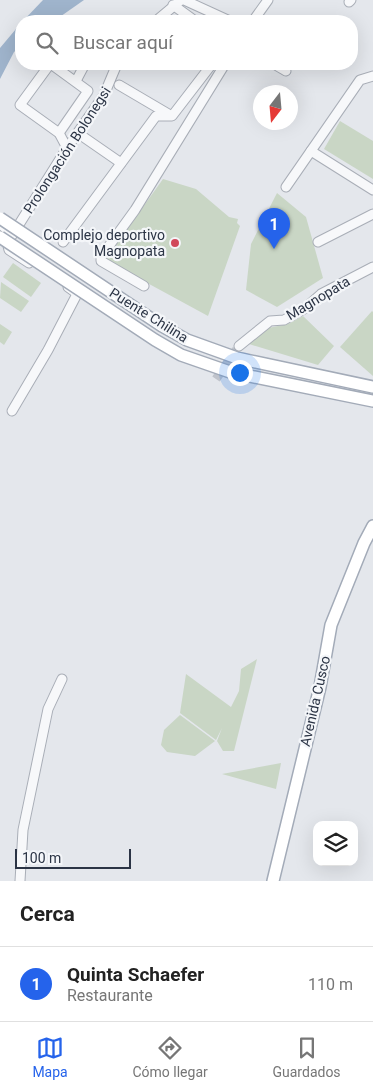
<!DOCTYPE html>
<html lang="es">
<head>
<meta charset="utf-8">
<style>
	body { margin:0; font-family:Roboto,sans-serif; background:#f2f2f2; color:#222 }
	.controls { position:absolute; right:15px; bottom:15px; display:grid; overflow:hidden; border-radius:10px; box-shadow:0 5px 20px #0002 }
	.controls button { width:45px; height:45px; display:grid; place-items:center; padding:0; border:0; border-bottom:1px solid #e0e0e0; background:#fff; color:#222; font:25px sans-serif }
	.compass { position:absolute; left:253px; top:85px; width:45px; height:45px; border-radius:50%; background:#fff; box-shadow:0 5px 20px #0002; rotate:196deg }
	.scale { position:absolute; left:15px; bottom:12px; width:116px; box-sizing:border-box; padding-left:5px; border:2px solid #2b3445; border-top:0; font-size:14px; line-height:18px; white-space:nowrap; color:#2b3445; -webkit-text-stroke:4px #f4f6f9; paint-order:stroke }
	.you { position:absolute; left:239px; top:372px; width:18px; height:18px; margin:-12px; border:4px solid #fff; border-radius:50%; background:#1a73e8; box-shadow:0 0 0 8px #1a73e833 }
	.badge { display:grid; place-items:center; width:32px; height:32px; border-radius:50%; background:#2563eb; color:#fff; font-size:16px; font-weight:700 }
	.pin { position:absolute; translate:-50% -41px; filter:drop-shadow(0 1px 2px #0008) }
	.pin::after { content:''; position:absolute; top:26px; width:18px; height:15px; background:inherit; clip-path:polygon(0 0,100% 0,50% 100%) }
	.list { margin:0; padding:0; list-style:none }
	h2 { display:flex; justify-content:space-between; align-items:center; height:65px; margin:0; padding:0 20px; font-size:21px }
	h2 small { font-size:16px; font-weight:400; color:#767676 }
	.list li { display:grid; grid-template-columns:32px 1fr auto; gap:15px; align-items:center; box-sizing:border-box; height:75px; padding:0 20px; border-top:1px solid #e0e0e0 }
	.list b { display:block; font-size:19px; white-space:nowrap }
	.list p { margin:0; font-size:16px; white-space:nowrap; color:#767676 }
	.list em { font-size:16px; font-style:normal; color:#767676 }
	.icon { flex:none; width:28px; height:28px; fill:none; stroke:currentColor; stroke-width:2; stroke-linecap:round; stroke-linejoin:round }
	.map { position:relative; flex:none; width:373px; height:881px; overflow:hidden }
	.search { position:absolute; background:#fff; box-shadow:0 5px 20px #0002; left:15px; right:15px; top:15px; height:55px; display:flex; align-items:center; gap:12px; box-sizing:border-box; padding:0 18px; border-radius:20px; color:#767676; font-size:19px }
	.sheet { height:140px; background:#fff }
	nav { display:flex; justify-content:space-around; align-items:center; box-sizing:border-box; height:70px; border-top:1px solid #e0e0e0; background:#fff; font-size:14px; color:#767676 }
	nav a { display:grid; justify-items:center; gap:2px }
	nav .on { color:#2563eb }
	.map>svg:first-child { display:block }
	.green { fill:#c9d6c5 }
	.water { fill:#9fb4cc }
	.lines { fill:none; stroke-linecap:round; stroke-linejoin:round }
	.minor-tunnel { stroke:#bfc3cb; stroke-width:9; stroke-dasharray:9 4.5; stroke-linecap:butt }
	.minor-casing { stroke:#a9aeb7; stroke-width:11 }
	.major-casing { stroke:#a3abb8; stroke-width:14 }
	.minor { stroke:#f7f8fa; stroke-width:9 }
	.major { stroke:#fff; stroke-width:11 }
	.major-bridge-casing { stroke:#a3abb8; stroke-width:14; stroke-linecap:butt }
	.major-bridge { stroke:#fff; stroke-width:11 }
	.poi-dot { fill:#d1495b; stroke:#f4f6f9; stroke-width:2 }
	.labels { text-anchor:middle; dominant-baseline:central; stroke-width:4.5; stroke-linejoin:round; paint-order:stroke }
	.street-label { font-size:14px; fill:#2b3445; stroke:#f4f6f9 }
	.poi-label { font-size:14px; fill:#2b3445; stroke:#f4f6f9; text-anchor:end }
</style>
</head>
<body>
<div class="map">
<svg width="373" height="881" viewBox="0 0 373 881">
	<rect width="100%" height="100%" fill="#e4e7ec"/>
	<!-- green -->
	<g class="green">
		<path d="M340,121L373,141V179L324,149Z"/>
		<path d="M163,179L196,189L229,217L238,219L237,223L240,226L208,316L105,260Z"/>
		<path d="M277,193L306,217L323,278L277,307L246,290L251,244Z"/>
		<path d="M13,263L41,283L31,297L3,277Z"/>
		<path d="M1,282L29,301L21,312L0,298Z"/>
		<path d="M372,311L373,312V376L340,347Z"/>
		<path d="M303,316L334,346L318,365L249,344L268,328L288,324Z"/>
		<path d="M0,324L12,332L4,345L0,342Z"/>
		<path d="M257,659L234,751H223L217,741L222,728L216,740L180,713L186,674L231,707L239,691L241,669Z"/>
		<path d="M180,715L215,741L195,756L167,752L161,745L164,730Z"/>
		<path d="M281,763L276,789L222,774Z"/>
	</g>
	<!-- water -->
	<g class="water">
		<path d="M43,0H84L54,21H23Z"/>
		<path d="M21,23V46L14,52L0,79V48Z"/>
	</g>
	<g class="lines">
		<!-- minor-tunnel -->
		<path class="minor-tunnel" d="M216,379L239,346"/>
		<!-- minor casing -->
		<g class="minor-casing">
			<g id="minor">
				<path d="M184,0L230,21"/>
				<path d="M349,2L351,0"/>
				<path d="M173,5L195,21"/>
				<path d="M156,21L181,0"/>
				<path d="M253,21L268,0"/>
				<path d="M50,64L20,105L59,133L67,148"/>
				<path d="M51,64L88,91L59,133"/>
				<path d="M274,64L286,71"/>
				<path d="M76,81L85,64"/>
				<path d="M119,85L170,115"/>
				<path d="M82,136L121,163"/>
				<path d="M311,151L373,190"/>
				<path d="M286,187L360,80L373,76"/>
				<path d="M0,224L12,234L8,246L9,250L29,263"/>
				<path d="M13,234L67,148L104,95L117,64"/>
				<path d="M63,242L156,116H172L212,64"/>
				<path d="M318,242L373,214"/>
				<path d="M144,286L101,261V257L135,210L225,64"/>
				<path d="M239,346L270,321L284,320L304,309L321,294L373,267"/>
				<path d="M12,411L48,350L76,296L75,292L68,287"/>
				<path d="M20,881L23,830L48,709L62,679"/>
			</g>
		</g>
		<!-- major casing -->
		<g class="major-casing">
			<g id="major">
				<path d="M237,358L373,387"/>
				<path d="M230,372L373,401"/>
				<path d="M273,881L320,687L331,625L364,543L373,526"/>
			</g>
		</g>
		<!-- minor -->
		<use href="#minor" class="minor"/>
		<!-- major -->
		<use href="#major" class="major"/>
		<!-- major-bridge casing -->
		<g class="major-bridge-casing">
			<g id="major-bridge">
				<path d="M0,218L162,326L187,340L237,358"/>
				<path d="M0,237L155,340L181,355L230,372"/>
			</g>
		</g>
		<!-- major-bridge -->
		<use href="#major-bridge" class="major-bridge"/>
	</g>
	<!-- markers -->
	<circle class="poi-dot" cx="175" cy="243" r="5"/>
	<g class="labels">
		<!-- street labels -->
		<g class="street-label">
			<text transform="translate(67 150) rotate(-57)">Prolongación Bolonegsi</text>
			<text transform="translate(318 298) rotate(-31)">Magnopata</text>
			<text transform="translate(149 315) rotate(32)">Puente Chilina</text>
			<text transform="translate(315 701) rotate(-77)">Avenida Cusco</text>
		</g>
		<!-- poi labels -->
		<g class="poi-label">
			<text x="165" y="235">Complejo deportivo<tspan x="165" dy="16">Magnopata</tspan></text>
		</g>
	</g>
</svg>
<div class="controls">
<button><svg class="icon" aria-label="layers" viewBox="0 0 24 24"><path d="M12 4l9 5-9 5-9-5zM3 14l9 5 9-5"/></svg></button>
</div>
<svg class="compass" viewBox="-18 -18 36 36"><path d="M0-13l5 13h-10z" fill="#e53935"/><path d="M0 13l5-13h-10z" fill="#767676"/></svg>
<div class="scale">100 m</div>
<div class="you"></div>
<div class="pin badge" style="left:274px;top:249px">1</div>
<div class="search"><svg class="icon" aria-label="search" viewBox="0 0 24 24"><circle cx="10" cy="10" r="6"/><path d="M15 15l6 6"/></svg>Buscar aquí</div>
</div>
<section class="sheet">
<h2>Cerca<small></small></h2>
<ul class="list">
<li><span class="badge">1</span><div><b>Quinta Schaefer</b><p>Restaurante</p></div><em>110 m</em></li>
</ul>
</section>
<nav>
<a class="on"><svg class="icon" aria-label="map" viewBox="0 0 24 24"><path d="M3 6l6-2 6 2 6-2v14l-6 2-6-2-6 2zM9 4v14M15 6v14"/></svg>Mapa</a>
<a><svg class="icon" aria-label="directions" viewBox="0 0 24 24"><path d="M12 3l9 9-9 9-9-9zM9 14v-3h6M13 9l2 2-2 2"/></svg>Cómo llegar</a>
<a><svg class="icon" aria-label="saved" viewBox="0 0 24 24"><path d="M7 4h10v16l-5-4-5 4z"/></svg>Guardados</a>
</nav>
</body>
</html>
